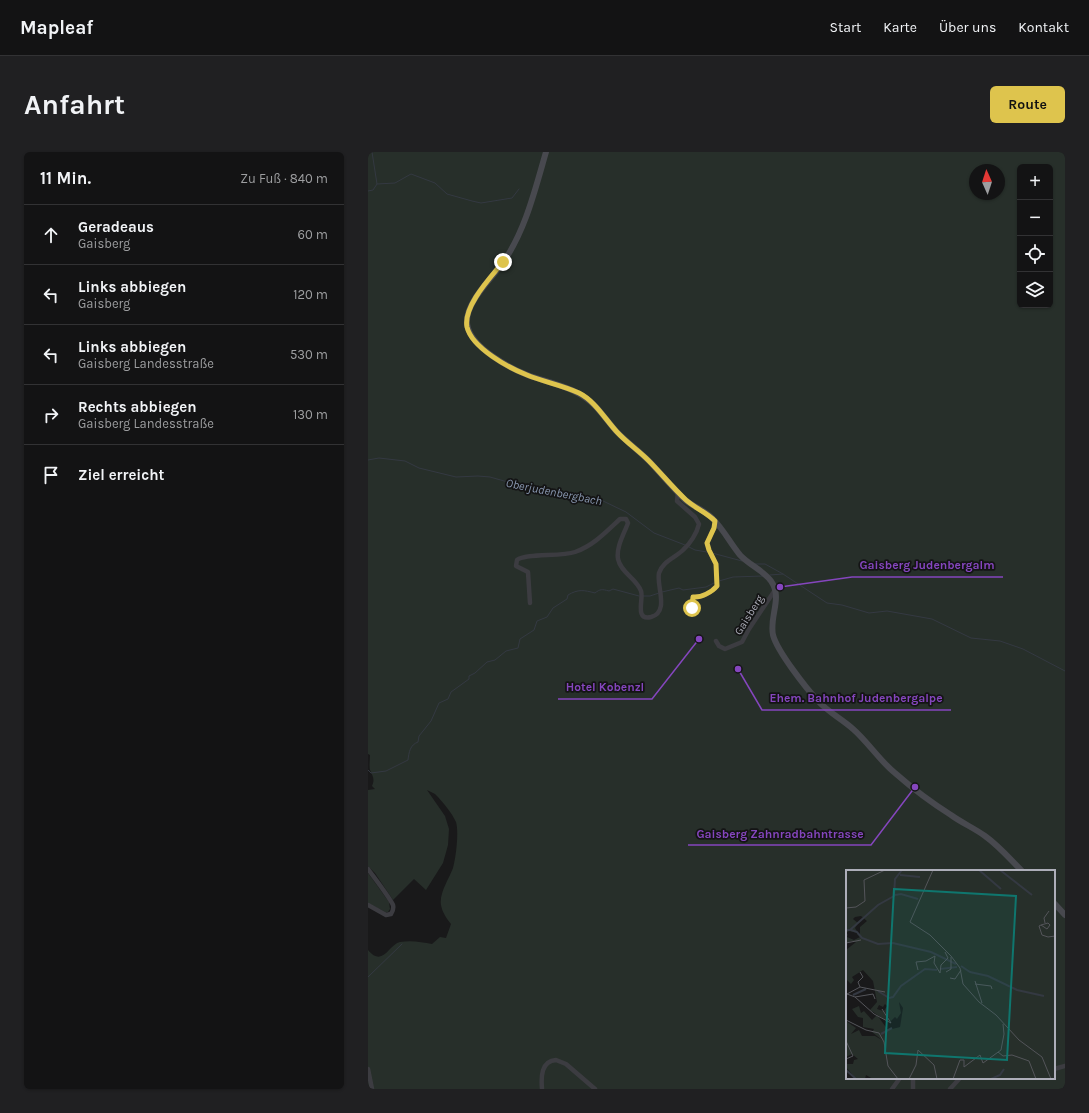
<!DOCTYPE html>
<html lang="de">
<head>
<meta charset="utf-8">
<style>
	body { margin:0; font-family:Karla,sans-serif; background:#202022; color:#f1f3f6 }
	.controls { position:absolute; right:12px; top:12px; display:grid; overflow:hidden; border-radius:6px; box-shadow:0 1px 3px #0004 }
	.controls button { width:36px; height:36px; display:grid; place-items:center; padding:0; border:0; border-bottom:1px solid #323234; background:#131314; color:#f1f3f6; font:20px sans-serif }
	.compass { position:absolute; left:601px; top:12px; width:36px; height:36px; border-radius:50%; background:#131314; box-shadow:0 1px 3px #0004; rotate:357deg }
	.stop { position:absolute; width:12px; height:12px; margin:-9px; border:3px solid #dec44d; border-radius:50%; background:#fff }
	.stop.end { background:#dec44d; border-color:#fff; box-shadow:0 1px 4px #0008 }
	.list { margin:0; padding:0; list-style:none }
	h2 { display:flex; justify-content:space-between; align-items:center; height:52px; margin:0; padding:0 16px; font-size:17px }
	h2 small { font-size:13px; font-weight:400; color:#9d9ea0 }
	.list li { display:grid; grid-template-columns:26px 1fr auto; gap:12px; align-items:center; box-sizing:border-box; height:60px; padding:0 16px; border-top:1px solid #323234 }
	.list b { display:block; font-size:15px; white-space:nowrap }
	.list p { margin:0; font-size:13px; white-space:nowrap; color:#9d9ea0 }
	.list em { font-size:13px; font-style:normal; color:#9d9ea0 }
	.icon { flex:none; width:22px; height:22px; fill:none; stroke:currentColor; stroke-width:2; stroke-linecap:round; stroke-linejoin:round }
	.map { position:relative; flex:none; width:697px; height:937px; overflow:hidden; border-radius:6px }
	header { display:flex; align-items:center; gap:24px; box-sizing:border-box; height:56px; padding:0 20px; background:#131314; border-bottom:1px solid #323234 }
	header strong { font-size:19px }
	nav { display:flex; gap:22px; margin-inline-start:auto; font-size:14px }
	.intro { display:flex; align-items:center; justify-content:space-between; box-sizing:border-box; height:96px; padding:0 24px }
	h1 { margin:0; font-size:28px }
	.button { padding:10px 18px; border-radius:6px; background:#dec44d; color:#111; font-size:14px; font-weight:700 }
	main { display:flex; gap:24px; padding:0 24px }
	aside { flex:1; background:#131314; border-radius:6px; box-shadow:0 1px 3px #0004 }
	.map>svg:first-child { display:block }
	.green { fill:#272f2a; fill-rule:evenodd }
	.lines { fill:none; stroke-linecap:round; stroke-linejoin:round }
	.stream { stroke:#343942; stroke-width:1 }
	.street { stroke:#3c3c41; stroke-width:4.5 }
	.secondary { stroke:#48494f; stroke-width:6 }
	.route { stroke:#dec44d; stroke-width:5 }
	.labels { text-anchor:middle; dominant-baseline:central; stroke-width:3.5; stroke-linejoin:round; paint-order:stroke }
	.street-label { font-size:11px; fill:#adaeb9; stroke:#141415 }
	.water-label { font-size:12px; font-style:italic; fill:#8897af; stroke:#141415 }
	.inset-river { fill:none; stroke:#343942; stroke-width:2 }
	.inset-road { fill:none; stroke:#54555a; stroke-width:1 }
	.view { fill:#0f766e; fill-opacity:0.15; stroke:#0f766e; stroke-width:2 }
	.inset-edge { fill:none; stroke:#adaeb9; stroke-width:2 }
	.leader { fill:none; stroke:#8546be; stroke-width:1.5 }
	.callout-dot { fill:#8546be; stroke:#141415; stroke-width:1.5 }
	.callout-label { font-size:12px; text-anchor:middle; font-weight:bold; fill:#8546be; stroke:#141415; stroke-width:3.5; stroke-linejoin:round; paint-order:stroke }
</style>
</head>
<body>
<header>
<strong>Mapleaf</strong>
<nav><a>Start</a><a>Karte</a><a>Über uns</a><a>Kontakt</a></nav>
</header>
<div class="intro"><h1>Anfahrt</h1><a class="button">Route</a></div>
<main>
<aside>
<h2>11 Min.<small>Zu Fuß · 840 m</small></h2>
<ul class="list">
<li><svg class="icon" aria-label="ahead" viewBox="0 0 24 24"><path d="M12 20V5M6 11l6-6 6 6"/></svg><div><b>Geradeaus</b><p>Gaisberg</p></div><em>60 m</em></li>
<li><svg class="icon" aria-label="left" viewBox="0 0 24 24"><path d="M17 20v-9H6M10 6l-5 5 5 5"/></svg><div><b>Links abbiegen</b><p>Gaisberg</p></div><em>120 m</em></li>
<li><svg class="icon" aria-label="left" viewBox="0 0 24 24"><path d="M17 20v-9H6M10 6l-5 5 5 5"/></svg><div><b>Links abbiegen</b><p>Gaisberg Landesstraße</p></div><em>530 m</em></li>
<li><svg class="icon" aria-label="right" viewBox="0 0 24 24"><path d="M7 20v-9h11M14 6l5 5-5 5"/></svg><div><b>Rechts abbiegen</b><p>Gaisberg Landesstraße</p></div><em>130 m</em></li>
<li><svg class="icon" aria-label="arrive" viewBox="0 0 24 24"><path d="M6 21V4h12l-3 4 3 4H6"/></svg><div><b>Ziel erreicht</b></div></li>
</ul>
</aside>
<div class="map">
<svg width="697" height="937" viewBox="0 0 697 937">
	<rect width="100%" height="100%" fill="#19191a"/>
	<!-- green -->
	<g class="green">
		<path d="M0,0H697V937H0V798C15,816 21,792 32,790C43,788 54,790 64,792L72,785L78,786L83,772C79,767 74,760 73,753C71,741 81,727 85,716C88,705 91,680 88,670C84,661 76,652 70,645L67,642L59,638L77,664L81,677L80,693L75,711L58,738L46,727L25,748L7,721L0,714V638L7,637L4,634C7,627 5,625 2,618C1,614 2,608 2,603L0,602ZM652,15H682V153H652ZM607,18H631V42H607ZM479,719H686V926H479Z"/>
		<path d="M0,721L21,750L22,757L20,760H17L0,751Z"/>
	</g>
	<g class="lines">
		<!-- stream -->
		<g class="stream">
			<path d="M9,32L27,31L43,22L67,31L79,42L104,49L113,51L144,46L151,37"/>
			<path d="M0,39L5,38L9,32L4,0"/>
			<path d="M0,308L11,306L37,309L51,316L88,325L110,324L122,325L168,338L233,348L258,360L286,381L317,393"/>
			<path d="M321,395L327,398L339,400"/>
			<path d="M344,401L374,409"/>
			<path d="M387,412H397L415,422L459,451L474,453L501,461L519,459L564,467L603,486L632,489L655,497L697,519"/>
			<path d="M402,423L415,422"/>
			<path d="M351,429L365,425L395,424"/>
			<path d="M294,440L311,436L315,438L338,435L348,430"/>
			<path d="M275,444H282L291,441"/>
			<path d="M0,618L3,621L18,619L40,608C41,600 42,593 50,590L51,584L63,569L71,551L80,547L83,540L101,527V524L107,521L119,510L127,508L138,499L150,496L152,487L166,478L169,469L179,465L185,456L199,447L200,443C210,437 216,438 227,441C232,437 234,437 241,439L245,437L271,444"/>
			<path d="M0,825L34,792"/>
		</g>
		<!-- street -->
		<g class="street">
			<path d="M162,451L160,420L148,414L149,408C158,401 193,405 207,400C225,394 238,380 252,367H258L260,371C256,382 248,395 250,407C253,421 268,426 273,439C276,446 266,469 283,465C302,460 288,433 291,421C295,409 307,406 315,398C322,392 329,381 331,372L327,365L309,349L310,340"/>
			<path d="M322,458L323,456L325,445C333,446 344,440 349,434L348,412L341,398L339,391L346,376L347,369"/>
			<path d="M348,489L351,494L357,497L374,490L381,477L407,438"/>
			<path d="M0,717C5,724 22,746 25,753C26,757 25,759 23,762L18,763L0,753"/>
			<path d="M0,917L4,937"/>
			<path d="M686,917L697,914"/>
			<path d="M174,937C173,925 173,909 188,908L198,912L227,937"/>
			<path d="M524,937L532,926"/>
			<path d="M545,937V926"/>
			<path d="M582,937L592,926"/>
		</g>
		<!-- secondary -->
		<g class="secondary">
			<path d="M178,0C167,38 157,80 134,112C122,128 93,155 100,176C106,197 143,217 162,224C186,232 211,236 229,256C236,264 242,272 248,279C259,290 271,299 282,310C293,322 304,335 316,347C325,355 337,358 345,367C356,378 362,391 372,403C381,413 395,418 403,429C415,446 401,464 405,483C409,499 438,536 450,549C460,560 474,567 485,577C500,590 511,608 527,621C544,636 564,651 583,663C594,671 606,676 617,684C631,694 642,707 654,719"/>
			<path d="M686,751L697,763"/>
		</g>
	</g>
	<g class="lines">
		<!-- route -->
		<path class="route" d="M135,110C123,125 95,154 99,175C104,196 141,216 159,223C176,230 194,233 211,241C227,249 237,267 249,280C258,290 270,298 280,308C293,321 304,335 318,348C327,356 338,360 347,369L346,376L339,391L341,398L348,412L349,434C344,440 333,446 325,445L324,456"/>
	</g>
	<g class="labels">
		<!-- street labels -->
		<g class="street-label">
			<text transform="translate(381 463) rotate(-58)">Gaisberg</text>
		</g>
		<!-- water labels -->
		<g class="water-label">
			<text transform="translate(186 340) rotate(11)">Oberjudenbergbach</text>
		</g>
	</g>
	<!-- overview -->
	<g transform="translate(478 718)">
		<rect width="209" height="209" fill="#19191a"/>
		<path d="M0,0H209V209H27L20,205L19,209H10L0,197V194H7L8,190L12,189L6,184L0,187V151L10,158L5,164L13,160L16,166H29L36,170L26,162L28,159L17,157V148L12,147L6,139L13,136L15,143L18,141L26,150L31,145L42,160L54,157L57,138L53,132L55,143L51,149L49,147L45,151L38,141L41,136L39,134L37,137L33,135L31,139L37,141L45,151L39,150L24,140L31,132L27,111L17,100L6,107L8,110L5,114L0,109V80L10,72L6,71L0,73V65L2,64L1,67L8,70L14,67L11,64H14V57L21,51L15,46L9,47L7,49L12,53L9,58L12,63L3,61L0,63Z" fill="#272f2a"/>
		<path class="inset-river" d="M133,0L155,19M154,0L186,25M54,5L74,7M49,25L55,24L72,29M0,60H4L32,35L48,26L49,9L56,0M5,60L11,62L16,68L32,74L47,73L85,82L110,94M115,96L124,102L142,106L171,120L198,126M94,99L111,97M32,121L43,128L47,127L55,116L79,99L91,100M7,125L20,119M35,164L46,158M0,200L10,209M145,209L154,205L158,199"/>
		<path class="inset-road" d="M87,0L64,52L84,65L105,86L114,98L117,114L133,132L150,145L173,170L196,187L205,209M0,38L10,37L19,31L18,10L39,0M199,53L198,48L203,41M195,55L201,59L204,55L202,53L195,55L193,56L196,65L202,67L209,66M0,73L15,70M72,100L70,92L80,91L89,86L88,93L94,103L95,95L102,88L99,82M100,102L105,99V87M104,108L109,109L115,100M129,111L136,133M129,114L145,116L146,119M14,117L39,122M1,124L9,127L28,144L45,153L36,139M1,124L14,117L12,112L17,107L14,102M9,127L27,124L29,129M0,150L20,160L33,163L38,172L42,196L52,209M0,171L7,186L0,189M152,182L157,186L166,185L183,191L190,209M63,209L70,195L72,180L88,195L91,209M107,209L114,190H118V197L134,185L137,193L155,180L158,164L157,154"/>
		<path class="view" d="M48,19L170,26L161,190L39,183Z"/>
		<rect width="209" height="209" class="inset-edge"/>
	</g>
	<!-- callouts -->
	<path class="leader" d="M412 435L484 425H635M331 487L284 547H190M370 517L394 558H583M547 635L503 693H320"/>
	<g class="callout-dot">
		<circle cx="412" cy="435" r="4"/>
		<circle cx="331" cy="487" r="4"/>
		<circle cx="370" cy="517" r="4"/>
		<circle cx="547" cy="635" r="4"/>
	</g>
	<g class="callout-label">
		<text x="559" y="417">Gaisberg Judenbergalm</text>
		<text x="237" y="539">Hotel Kobenzl</text>
		<text x="488" y="550">Ehem. Bahnhof Judenbergalpe</text>
		<text x="412" y="686">Gaisberg Zahnradbahntrasse</text>
	</g>
</svg>
<div class="controls">
<button>+</button>
<button>−</button>
<button><svg class="icon" aria-label="locate" viewBox="0 0 24 24"><circle cx="12" cy="12" r="6"/><path d="M12 2v4M12 18v4M2 12h4M18 12h4"/></svg></button>
<button><svg class="icon" aria-label="layers" viewBox="0 0 24 24"><path d="M12 4l9 5-9 5-9-5zM3 14l9 5 9-5"/></svg></button>
</div>
<svg class="compass" viewBox="-18 -18 36 36"><path d="M0-13l5 13h-10z" fill="#e53935"/><path d="M0 13l5-13h-10z" fill="#9d9ea0"/></svg>
<div class="stop" style="left:324px;top:456px"></div>
<div class="stop end" style="left:135px;top:110px"></div>
</div>
</main>
</body>
</html>
